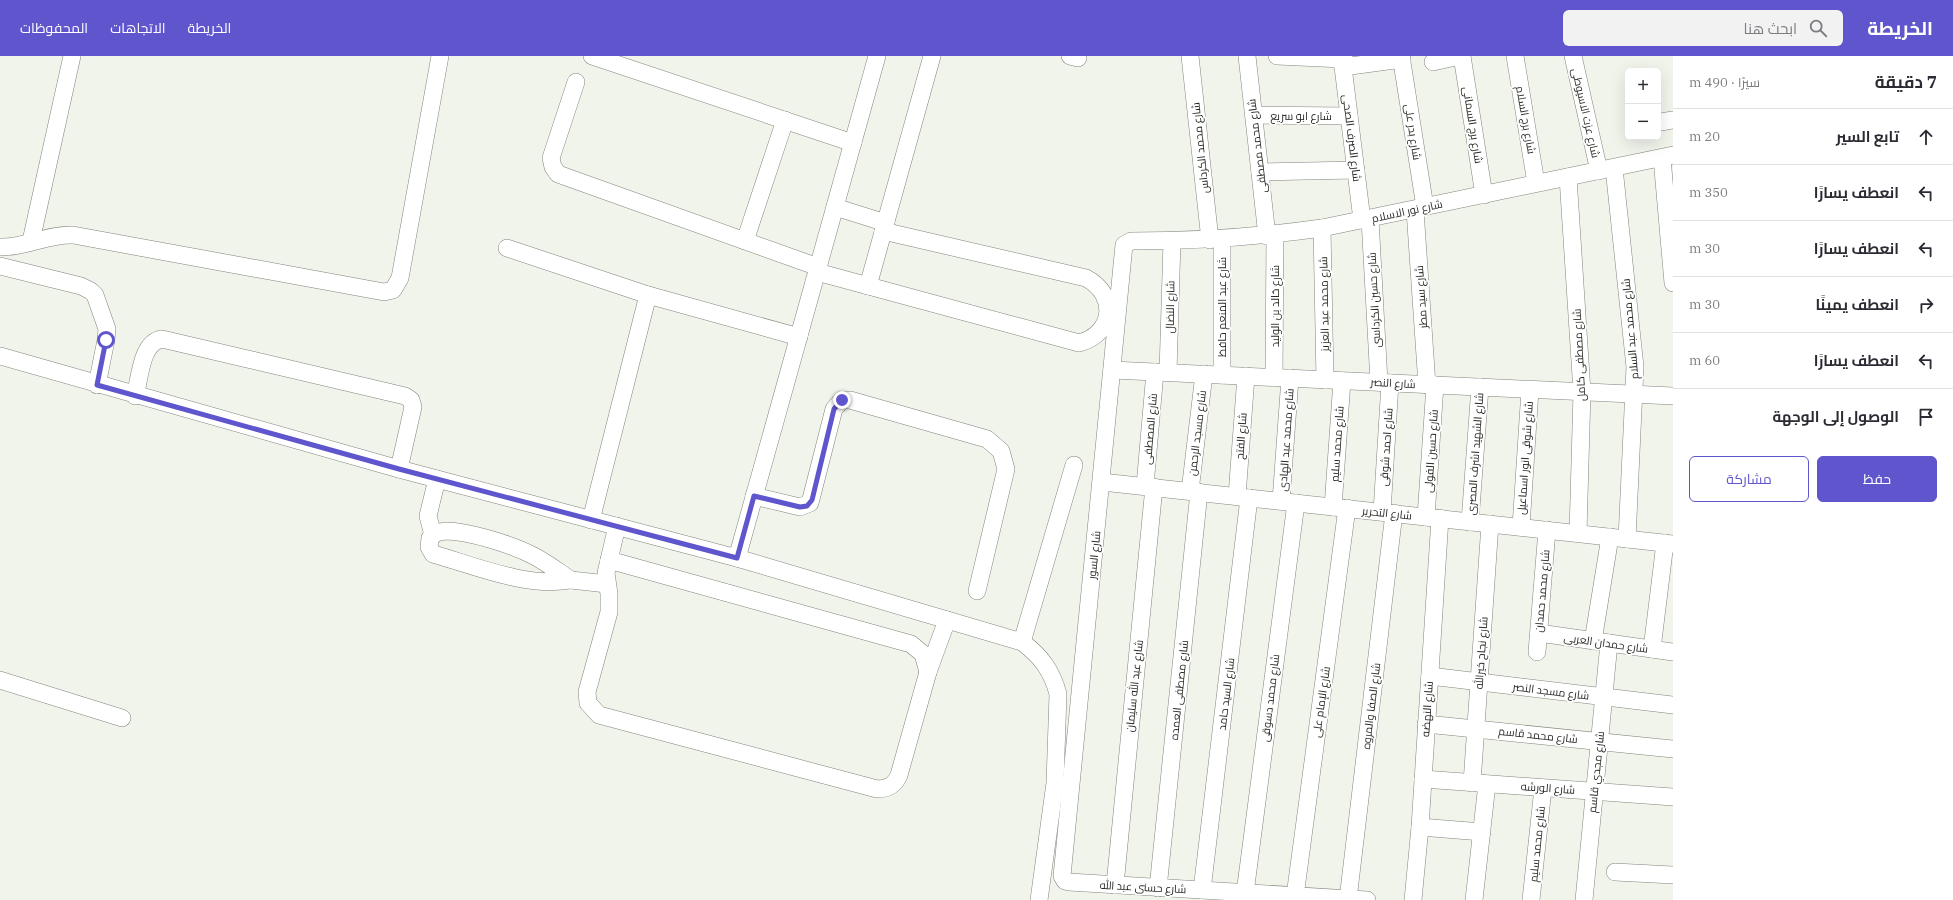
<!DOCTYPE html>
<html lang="ar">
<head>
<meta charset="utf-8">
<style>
	body { margin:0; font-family:"IBM Plex Serif",Cairo,serif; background:#f2f2f3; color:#2b2b33; direction:rtl }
	.controls { position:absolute; right:12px; top:12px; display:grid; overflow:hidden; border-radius:6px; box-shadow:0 4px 16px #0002 }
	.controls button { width:36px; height:36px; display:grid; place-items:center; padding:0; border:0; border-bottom:1px solid #e1e1e2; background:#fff; color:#2b2b33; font:20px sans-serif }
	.stop { position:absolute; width:12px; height:12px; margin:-9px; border:3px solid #5f55cd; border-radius:50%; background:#fff }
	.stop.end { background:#5f55cd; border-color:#fff; box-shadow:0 1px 4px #0008 }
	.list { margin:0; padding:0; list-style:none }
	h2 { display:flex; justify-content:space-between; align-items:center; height:52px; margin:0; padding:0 16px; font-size:17px }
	h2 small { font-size:13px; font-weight:400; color:#7c7c81 }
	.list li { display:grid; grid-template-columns:26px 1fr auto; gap:12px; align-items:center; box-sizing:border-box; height:56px; padding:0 16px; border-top:1px solid #e1e1e2 }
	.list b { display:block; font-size:15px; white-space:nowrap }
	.list em { font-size:13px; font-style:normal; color:#7c7c81 }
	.actions { display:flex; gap:8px; padding:12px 16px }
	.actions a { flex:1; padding:9px 0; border:1px solid #5f55cd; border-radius:6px; text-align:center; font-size:14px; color:#5f55cd }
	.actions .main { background:#5f55cd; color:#fff }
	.icon { flex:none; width:22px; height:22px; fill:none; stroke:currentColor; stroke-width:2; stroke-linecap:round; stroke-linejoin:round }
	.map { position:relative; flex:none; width:1673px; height:844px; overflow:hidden; direction:ltr }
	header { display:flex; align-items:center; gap:24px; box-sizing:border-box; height:56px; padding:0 20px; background:#5f55cd; color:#fff }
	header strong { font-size:19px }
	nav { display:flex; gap:22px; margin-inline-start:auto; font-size:14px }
	.search { width:280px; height:36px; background:#f2f2f3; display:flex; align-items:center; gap:10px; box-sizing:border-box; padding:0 14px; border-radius:6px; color:#7c7c81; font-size:15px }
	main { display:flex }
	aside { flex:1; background:#fff }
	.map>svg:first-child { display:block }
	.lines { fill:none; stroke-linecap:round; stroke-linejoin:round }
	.minor-casing { stroke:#81857c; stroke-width:18 }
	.minor { stroke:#fff; stroke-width:17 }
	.route { stroke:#5f55cd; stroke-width:5 }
	.labels { text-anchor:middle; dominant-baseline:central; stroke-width:3.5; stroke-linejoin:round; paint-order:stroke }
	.street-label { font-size:11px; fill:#282926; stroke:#fff }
</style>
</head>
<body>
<header>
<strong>الخريطة</strong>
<div class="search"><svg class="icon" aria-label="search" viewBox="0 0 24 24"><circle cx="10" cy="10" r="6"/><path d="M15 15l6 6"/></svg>ابحث هنا</div>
<nav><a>الخريطة</a><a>الاتجاهات</a><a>المحفوظات</a></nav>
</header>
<main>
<aside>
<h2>7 دقيقة<small>سيرًا · 490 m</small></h2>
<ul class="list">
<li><svg class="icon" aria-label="ahead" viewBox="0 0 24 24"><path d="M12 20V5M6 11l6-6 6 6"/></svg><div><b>تابع السير</b></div><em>20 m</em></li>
<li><svg class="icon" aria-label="left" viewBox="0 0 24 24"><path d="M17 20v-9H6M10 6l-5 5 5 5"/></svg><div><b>انعطف يسارًا</b></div><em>350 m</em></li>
<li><svg class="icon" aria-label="left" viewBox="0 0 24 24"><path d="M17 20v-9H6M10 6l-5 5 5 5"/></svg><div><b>انعطف يسارًا</b></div><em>30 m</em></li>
<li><svg class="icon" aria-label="right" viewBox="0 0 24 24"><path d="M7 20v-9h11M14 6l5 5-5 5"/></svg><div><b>انعطف يمينًا</b></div><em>30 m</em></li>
<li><svg class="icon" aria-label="left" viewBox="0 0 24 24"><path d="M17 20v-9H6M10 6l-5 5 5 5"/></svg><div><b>انعطف يسارًا</b></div><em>60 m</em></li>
<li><svg class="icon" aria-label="arrive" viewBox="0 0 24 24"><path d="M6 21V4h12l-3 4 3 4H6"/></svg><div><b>الوصول إلى الوجهة</b></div></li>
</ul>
<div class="actions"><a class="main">حفظ</a><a>مشاركة</a></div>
</aside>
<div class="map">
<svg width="1673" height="844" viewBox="0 0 1673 844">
	<rect width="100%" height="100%" fill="#f0f4eb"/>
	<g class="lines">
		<!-- minor casing -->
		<g class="minor-casing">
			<g id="minor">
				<path d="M592,0L853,87"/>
				<path d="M1070,0L1078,2"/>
				<path d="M1190,0L1210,184"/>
				<path d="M1247,0L1267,180"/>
				<path d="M1277,0L1343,3"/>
				<path d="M1344,0L1343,11L1362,164"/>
				<path d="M1401,0L1425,151"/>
				<path d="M1462,0L1484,139"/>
				<path d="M1515,0L1536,127"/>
				<path d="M1573,0L1599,115"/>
				<path d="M1433,6L1460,0"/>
				<path d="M1343,11L1402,3"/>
				<path d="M576,26L551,102L553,111L558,118L818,211"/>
				<path d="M1254,59L1349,60"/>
				<path d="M1661,66L1673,64"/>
				<path d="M1662,102L1673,227"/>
				<path d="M1614,112L1635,311L1627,483"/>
				<path d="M1260,116L1356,114"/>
				<path d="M1568,121L1582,336L1578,477"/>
				<path d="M835,151L886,167"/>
				<path d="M1415,154L1427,329"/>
				<path d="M1370,163L1379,326"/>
				<path d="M1322,172L1325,324"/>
				<path d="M31,185L72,0"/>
				<path d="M745,185L785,64"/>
				<path d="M0,191C25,192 47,178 73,179L384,236L393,234L400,222L440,0"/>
				<path d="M507,192L648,239L799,281"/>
				<path d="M0,210L81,230L91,235L95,239L107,273L106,284L97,329"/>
				<path d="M817,216L1079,287C1114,278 1118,239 1086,222L883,175"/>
				<path d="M868,230L932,0"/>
				<path d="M0,300L399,413L737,502L1022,586C1041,600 1052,615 1058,638L1055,727L1039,844"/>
				<path d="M1112,314L1673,340"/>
				<path d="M1168,316L1172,185"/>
				<path d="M1222,319V183"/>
				<path d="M1274,321L1275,179"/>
				<path d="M135,340C140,322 141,286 162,283L405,340L411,344L413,351L399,413"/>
				<path d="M1102,426L1673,488"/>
				<path d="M1145,430L1155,316"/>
				<path d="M1190,435L1204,318"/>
				<path d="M754,440L800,451L810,447L834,353L842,344H850L987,383L1001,395L1006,413L977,535"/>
				<path d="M1237,440L1246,320"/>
				<path d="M1281,445L1290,322"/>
				<path d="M1333,451L1342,325"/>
				<path d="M1382,456L1390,327"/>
				<path d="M1426,461L1435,329"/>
				<path d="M591,464L648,239"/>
				<path d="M1470,466L1480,331"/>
				<path d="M617,470L606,517L609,538V556L587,636L588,647L599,659L877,733C888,733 895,729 899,719L928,616L947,564"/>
				<path d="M1521,471L1530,334"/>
				<path d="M445,475C469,475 513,489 534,500C547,507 559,516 571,524C526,532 476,510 433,498L429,491L430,482L436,477Z"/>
				<path d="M433,479L428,460L437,423"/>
				<path d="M737,502L877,0"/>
				<path d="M609,504L911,588L923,598L928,616"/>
				<path d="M571,524L607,528"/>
				<path d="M1539,577L1673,596"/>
				<path d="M1593,585L1610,481"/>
				<path d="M1022,586L1074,409"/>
				<path d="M1652,593L1665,487"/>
				<path d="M1537,596L1547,474"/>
				<path d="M1430,620L1673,649"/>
				<path d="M0,624L122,662"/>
				<path d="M1426,668L1673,693"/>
				<path d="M1423,723L1673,741"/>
				<path d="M1472,727L1490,468"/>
				<path d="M1420,771L1482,776"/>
				<path d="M1615,816L1673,819"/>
				<path d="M1115,829L1154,431"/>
				<path d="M1158,832L1199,436"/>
				<path d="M1202,834L1249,442"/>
				<path d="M1245,837L1296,447"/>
				<path d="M1295,840L1347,452"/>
				<path d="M1348,843L1394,457"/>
				<path d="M1367,844L1069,826L1065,825L1062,820L1124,189L1131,185C1195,185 1258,181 1322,172L1673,99"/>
				<path d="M1413,844L1420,771L1440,462"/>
				<path d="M1474,844L1487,728"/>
				<path d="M1531,844L1543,732"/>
				<path d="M1584,844L1609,587"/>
			</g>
		</g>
		<!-- minor -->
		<use href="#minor" class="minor"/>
	</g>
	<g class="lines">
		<!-- route -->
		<path class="route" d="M106,284L97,329L399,413L737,502L754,440L800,451L807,450L812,444L834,353L842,344"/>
	</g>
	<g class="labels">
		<!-- street labels -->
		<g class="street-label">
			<text transform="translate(1586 57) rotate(77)">شارع عزت الاسيوطى</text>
			<text x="1301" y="60">شارع ابو سريع</text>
			<text transform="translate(1526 64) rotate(80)">شارع برج السلام</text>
			<text transform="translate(1473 69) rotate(81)">شارع برج السمانى</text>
			<text transform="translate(1413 76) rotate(81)">شارع بدر على</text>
			<text transform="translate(1352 82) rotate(83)">شارع الصرف الصحى</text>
			<text transform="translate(1257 90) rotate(-97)">شارع محمد مصطفى</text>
			<text transform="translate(1200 92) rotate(-96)">شارع محمد الكرداس</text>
			<text transform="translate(1407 155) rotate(-12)">شارع نور الاسلام</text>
			<text transform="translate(1421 241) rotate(-94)">شارع سيد مطر</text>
			<text transform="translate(1374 244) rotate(-93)">شارع حسين الكرداسى</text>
			<text transform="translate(1324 248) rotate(-91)">شارع محمد عبد العزيز</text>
			<text transform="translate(1275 250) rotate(-90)">شارع خالد بن الوليد</text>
			<text transform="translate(1170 251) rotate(-89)">شارع النضال</text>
			<text transform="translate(1222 251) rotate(-90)">شارع عبد المنعم حافظ</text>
			<text transform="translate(1630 273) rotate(-95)">شارع محمد عبد السلام</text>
			<text transform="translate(1579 299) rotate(-93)">شارع مصطفى كامل</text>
			<text transform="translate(1393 327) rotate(3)">شارع النصر</text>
			<text transform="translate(1150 373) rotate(-85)">شارع المصطفى</text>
			<text transform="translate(1197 377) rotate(-83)">شارع مسجد الرحمن</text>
			<text transform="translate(1241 380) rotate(-86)">شارع الفتح</text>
			<text transform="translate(1286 384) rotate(-86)">شارع محمد عبد الهادى</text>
			<text transform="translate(1337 388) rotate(-86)">شارع محمد سليم</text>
			<text transform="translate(1386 391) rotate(-86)">شارع احمد شوقى</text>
			<text transform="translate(1431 395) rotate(-86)">شارع حسين الفولى</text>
			<text transform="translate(1475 398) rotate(-86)">شارع الشهيد اشرف المصرى</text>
			<text transform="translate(1525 402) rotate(-86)">شارع شوقى انور اسماعيل</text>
			<text transform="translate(1387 457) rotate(6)">شارع التحرير</text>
			<text transform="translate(1094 499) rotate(-84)">شارع السور</text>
			<text transform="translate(1542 535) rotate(-85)">شارع محمد حمدان</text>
			<text transform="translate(1606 587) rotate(8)">شارع حمدان العربى</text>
			<text transform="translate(1481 597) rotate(-86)">شارع نجاح خيرالله</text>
			<text transform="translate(1134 630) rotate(-84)">شارع عبد الله سليمان</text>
			<text transform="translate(1179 634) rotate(-84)">شارع مصطفى العمده</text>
			<text transform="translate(1551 635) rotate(7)">شارع مسجد النصر</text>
			<text transform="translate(1226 638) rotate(-83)">شارع السيد حامد</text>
			<text transform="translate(1270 642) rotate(-83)">شارع محمد دسوقى</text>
			<text transform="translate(1321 646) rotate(-82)">شارع الإمام على</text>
			<text transform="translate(1371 650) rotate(-83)">شارع الصفا والمروه</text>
			<text transform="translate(1427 653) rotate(-86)">شارع النهضه</text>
			<text transform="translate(1538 679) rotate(6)">شارع محمد قاسم</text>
			<text transform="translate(1596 716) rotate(-84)">شارع مجدي قاسم</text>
			<text transform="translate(1548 732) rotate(4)">شارع الورشه</text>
			<text transform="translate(1537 788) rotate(-84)">شارع محمد سليم</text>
			<text transform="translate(1143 831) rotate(3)">شارع حسنى عبد الله</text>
		</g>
	</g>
</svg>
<div class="controls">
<button>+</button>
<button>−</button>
</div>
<div class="stop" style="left:106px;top:284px"></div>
<div class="stop end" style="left:842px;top:344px"></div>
</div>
</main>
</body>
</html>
